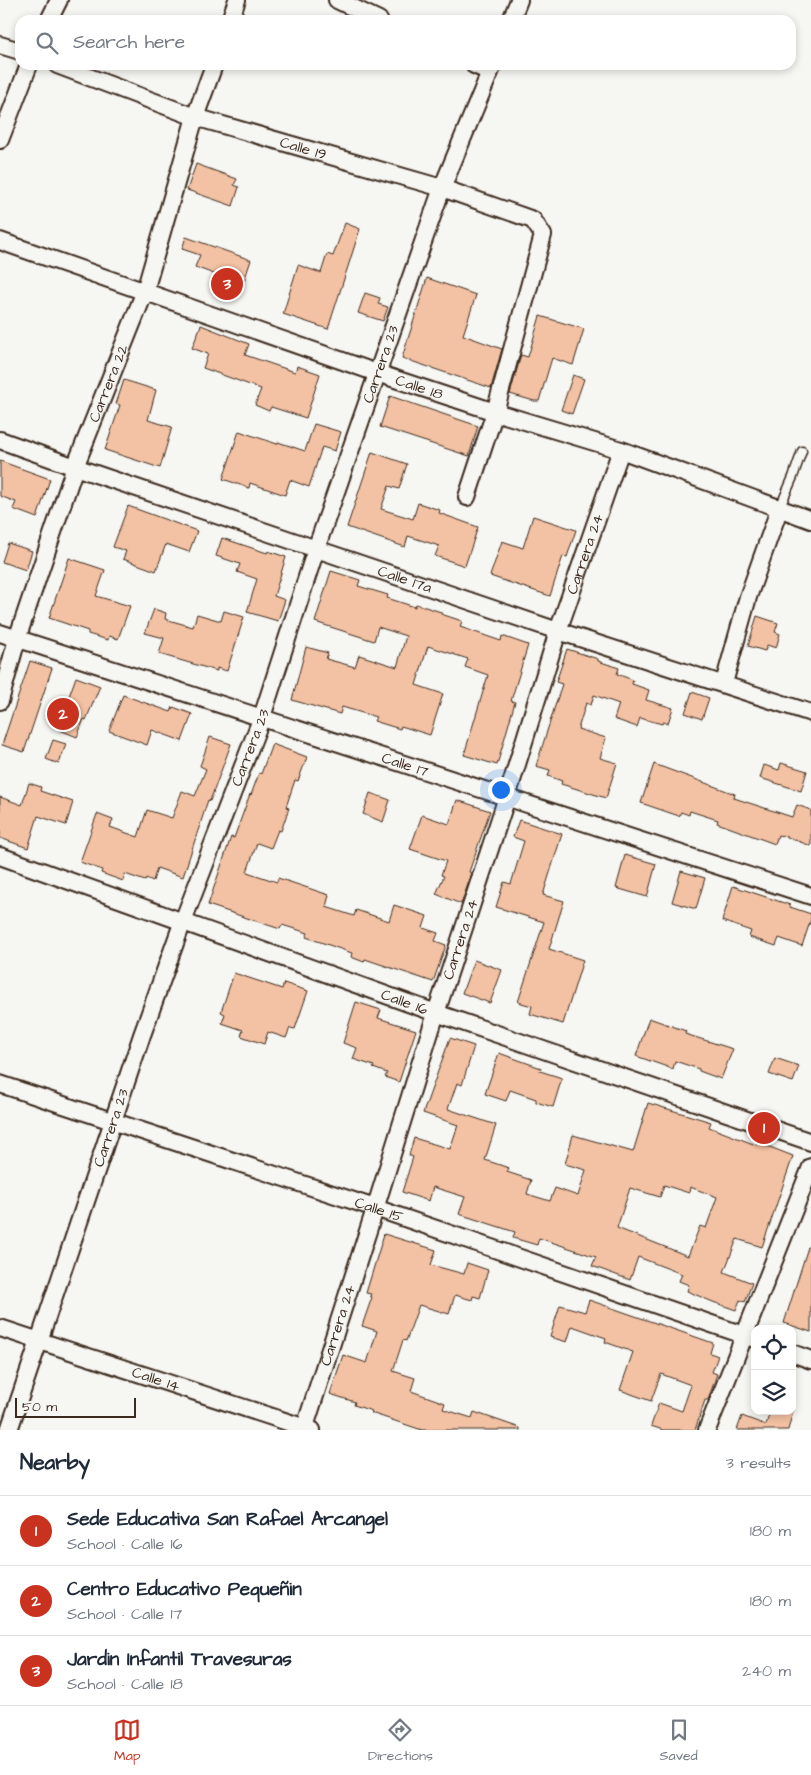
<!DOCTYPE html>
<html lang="en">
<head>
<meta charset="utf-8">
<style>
	body { margin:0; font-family:"Architects Daughter",sans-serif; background:#f6f6f7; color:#1f2937 }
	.controls { position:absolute; right:15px; bottom:15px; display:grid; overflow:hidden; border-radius:10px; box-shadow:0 2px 8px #0003 }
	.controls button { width:45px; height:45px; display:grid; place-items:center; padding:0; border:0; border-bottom:1px solid #e0e1e3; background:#fff; color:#1f2937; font:25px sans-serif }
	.scale { position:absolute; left:15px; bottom:12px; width:121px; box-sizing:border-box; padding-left:5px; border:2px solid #3b2a1e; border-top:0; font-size:14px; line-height:18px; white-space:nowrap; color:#3b2a1e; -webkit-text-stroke:4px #f6f6f2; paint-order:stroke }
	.you { position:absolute; left:500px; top:789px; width:18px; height:18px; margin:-12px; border:4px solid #fff; border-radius:50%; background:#1a73e8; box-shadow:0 0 0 8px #1a73e833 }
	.badge { display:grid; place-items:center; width:32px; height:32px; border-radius:50%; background:#c8321e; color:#fff; font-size:16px; font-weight:700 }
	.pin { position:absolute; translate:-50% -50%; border:2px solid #fff; box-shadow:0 1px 5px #0006 }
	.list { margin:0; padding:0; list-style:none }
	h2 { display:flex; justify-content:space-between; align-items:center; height:65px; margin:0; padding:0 20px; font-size:21px }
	h2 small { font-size:16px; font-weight:400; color:#747a83 }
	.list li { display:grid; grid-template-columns:32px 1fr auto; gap:15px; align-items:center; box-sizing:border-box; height:70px; padding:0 20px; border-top:1px solid #e0e1e3 }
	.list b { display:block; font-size:19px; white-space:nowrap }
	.list p { margin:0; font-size:16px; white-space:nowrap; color:#747a83 }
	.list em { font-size:16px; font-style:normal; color:#747a83 }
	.icon { flex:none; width:28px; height:28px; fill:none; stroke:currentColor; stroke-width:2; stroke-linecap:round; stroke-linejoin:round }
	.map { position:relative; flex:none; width:811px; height:1430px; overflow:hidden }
	.search { position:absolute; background:#fff; box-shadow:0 2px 8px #0003; left:15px; right:15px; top:15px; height:55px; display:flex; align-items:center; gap:12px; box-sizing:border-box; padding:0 18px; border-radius:15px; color:#747a83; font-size:19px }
	.sheet { height:275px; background:#fff }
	nav { display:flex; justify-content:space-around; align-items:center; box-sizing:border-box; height:70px; border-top:1px solid #e0e1e3; background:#fff; font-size:14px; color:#747a83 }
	nav a { display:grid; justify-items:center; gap:2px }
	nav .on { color:#c8321e }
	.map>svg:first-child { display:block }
	.building { fill:#f3c1a3; stroke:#3b2a1e; fill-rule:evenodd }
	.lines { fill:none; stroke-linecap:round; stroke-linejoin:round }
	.lane-casing { stroke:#3b2a1e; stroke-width:11 }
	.street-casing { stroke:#3b2a1e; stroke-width:20 }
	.lane { stroke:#f6f6f2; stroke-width:8 }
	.street { stroke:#f6f6f2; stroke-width:16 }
	.labels { text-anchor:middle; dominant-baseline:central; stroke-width:4; stroke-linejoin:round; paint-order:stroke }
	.street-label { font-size:15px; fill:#3b2a1e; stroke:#f6f6f2 }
</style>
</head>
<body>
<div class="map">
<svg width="811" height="1430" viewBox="0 0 811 1430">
	<rect width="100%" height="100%" fill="#f6f6f2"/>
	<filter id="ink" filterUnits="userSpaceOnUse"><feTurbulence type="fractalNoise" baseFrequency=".02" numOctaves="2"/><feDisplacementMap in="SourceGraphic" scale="10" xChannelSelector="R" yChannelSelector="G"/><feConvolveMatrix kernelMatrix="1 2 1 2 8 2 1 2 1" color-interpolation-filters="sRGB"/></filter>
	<g filter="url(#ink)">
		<!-- building -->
		<g class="building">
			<path d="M196,164L237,179L234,185L239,187L233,206L187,190Z"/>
			<path d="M345,223L360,229L328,329L283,314L298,265L321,273L327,254L333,256Z"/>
			<path d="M186,237L251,260L240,293L219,286L222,277L195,267L200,255L182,249Z"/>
			<path d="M427,278L476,295L463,335L502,349L491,388L402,358Z"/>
			<path d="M365,293L380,298L378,304L388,307L383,321L358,313Z"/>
			<path d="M540,316L584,329L573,365L552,358L539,401H534L510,394L521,355L528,357Z"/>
			<path d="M201,325L249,344L245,355L295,372L297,366L320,374L306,418L271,407L269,411L255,405L261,389L203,368L208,354L192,348Z"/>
			<path d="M573,375L584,379L572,414L561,410Z"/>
			<path d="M124,380L156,390L148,420L172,427L160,468L105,450L120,405L116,404Z"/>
			<path d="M390,396L478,426L469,456L380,427Z"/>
			<path d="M314,424L341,432L335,451L322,447L309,487L290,480L285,495L250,483L249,488L223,479L239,431L277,444L278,442L305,451Z"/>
			<path d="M372,452L407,464L399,489L389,486L381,509L413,519L418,503L440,510L439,513L478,527L465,566L435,556L439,546L408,536L405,547L347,527Z"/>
			<path d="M0,461L50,479L37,518L13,509L16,502L0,496Z"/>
			<path d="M128,506L197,531L189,552L166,544L156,571L123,559L126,551L113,547Z"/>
			<path d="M533,516L576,530L567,557L563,556L550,596L490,576L502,541L523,548Z"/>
			<path d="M222,538L267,553L268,551L286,557L274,596L285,600L278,621L247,612L257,579L237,572L240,564L216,556Z"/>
			<path d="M8,543L32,551L26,570L2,562Z"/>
			<path d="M69,558L105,570L96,596L130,606L118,639L109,636L108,640L88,634V631L49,618Z"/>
			<path d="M331,571L360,580L358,586L388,595L387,598L415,607L416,604L441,612V614L462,621L460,627L501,641L502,636L528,645L511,701L515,702L497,765L464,755L488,675L465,667L468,659L428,646L416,685L443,694L430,735L401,726L400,729L374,721L376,717L342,707L340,714L292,700L306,647L328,653L326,659L355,667L359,655L397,667L406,636L378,627L374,641L315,622Z"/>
			<path d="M154,609L166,613L165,619L193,627L197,614L221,621L224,611L244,617L227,671L217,668V671L159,654L164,638L145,633Z"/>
			<path d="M757,616L778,623L775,632L780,634L776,648L767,645L765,651L748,646Z"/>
			<path d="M567,649L598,659V661L619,668L617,674L633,680L632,684L649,690L646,700L673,708L668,723L663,722L662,724L640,718L637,727L614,719L619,704L594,695L591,705L586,703L578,729L606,738L600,758L617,763L606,798L561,784L562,781L548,776L550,770L536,766L562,684L556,682Z"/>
			<path d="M30,661L52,668L24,752L2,745Z"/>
			<path d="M76,677L100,686L86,720L84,719L77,737L60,730L71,700L68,699Z"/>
			<path d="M692,692L709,698L702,719L685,713Z"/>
			<path d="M123,695L171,712L173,707L192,714L182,741L152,730L147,745L109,731Z"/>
			<path d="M210,737L231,744L210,801L208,800L183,877L157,868L153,881L146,878L145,881L125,874L123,881L101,873L102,870L80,862L97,814L113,820L110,827L138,837L147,810L172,818L182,791L195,796L206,769L200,766Z"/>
			<path d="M53,740L66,744L59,764L46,759Z"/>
			<path d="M272,744L307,757L298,781L295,780L286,807L289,808L281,831L278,830L271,848L257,843L247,872L277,882L278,878L329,895L326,907L354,916L356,910L389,921L394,905L427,916L423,928L438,933L435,941L446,945L433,982L365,959L364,962L351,957L352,953L306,937L308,933L282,925L280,929L208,905L231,837L234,838L250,794L251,795L259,773L261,774Z"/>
			<path d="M781,763L807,771L801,791L760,778L764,765L779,770Z"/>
			<path d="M654,764L735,794L734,798L792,817L797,805L811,810V846L782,835V836L778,835L775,844L717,823L718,820L690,811L689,815L681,812L679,816L641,803Z"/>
			<path d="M29,783L41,787L40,791L73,802L66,825L38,816L28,848L0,838V797L22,805Z"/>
			<path d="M370,793L390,800L383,822L363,814Z"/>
			<path d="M457,800L490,811L469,872L472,873L461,904L436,894L444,876L441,875L446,861L410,849L422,815L449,824Z"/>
			<path d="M519,820L562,834L543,895L564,901L549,949L583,960L563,1024L530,1014L532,1006L518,1002L544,922L496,907L504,882L511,884L524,841L513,837Z"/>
			<path d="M625,855L656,864L647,897L616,888Z"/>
			<path d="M681,871L705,878L696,909L672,902Z"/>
			<path d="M733,886L790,905V907L811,914V919L802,946L779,938L776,946L749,937L751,931L722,921Z"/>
			<path d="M474,960L502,970L490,1003L462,993Z"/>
			<path d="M234,973L282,989L284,983L308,991L295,1029L290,1028L286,1038L268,1032L264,1044L241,1036L243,1030L222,1023L225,1014L221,1012Z"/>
			<path d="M356,1002L381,1010L378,1018L416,1030L399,1082L385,1077L387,1073L373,1068L374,1066L353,1059L357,1048L343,1043Z"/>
			<path d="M649,1018L686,1031L685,1034L733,1049L721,1079L699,1071V1069L675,1061L673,1069L636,1056Z"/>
			<path d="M450,1038L474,1046L462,1085L457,1083L448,1109L496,1125L485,1160L509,1168L507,1172L531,1180L527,1194L550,1201L555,1188L578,1196L586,1170L565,1164L573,1135L633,1152L648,1103L711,1122L709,1127L756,1145L757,1142L793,1156L762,1247L737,1239L724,1272L752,1283L745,1302L740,1300L736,1310L713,1302L687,1291L689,1285L679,1281L682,1274L638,1257L630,1280L592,1266L596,1257L539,1238L537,1245L513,1238L515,1232L459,1214L465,1197L433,1187L429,1201L402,1192L413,1157L409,1155L414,1138L450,1149L458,1125L423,1113ZM664,1185L689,1193L690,1187L717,1197L706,1228L700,1226L688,1256L617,1228L630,1188L660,1197Z"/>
			<path d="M499,1053L541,1068L540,1071L562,1078L553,1107L536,1102V1099L510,1090L506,1101L485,1094Z"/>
			<path d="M775,1058L799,1066L793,1082L769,1074Z"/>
			<path d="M384,1234L436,1250L431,1265L464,1274L467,1263L488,1270L480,1298L473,1296L472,1300L455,1295L449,1314L419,1305L406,1341L403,1340L393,1371L415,1378L411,1391L445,1403L443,1409L472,1418L474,1412L520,1428V1430H422L371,1413L372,1411L354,1405L355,1402L330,1394L343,1355L367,1363L377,1331L362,1326L372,1297L370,1296L371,1294L366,1293Z"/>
			<path d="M808,1247H811V1332L784,1323Z"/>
			<path d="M589,1300L713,1343L710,1353L718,1356L712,1372L717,1374L708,1400H705L695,1430H663L651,1426L659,1403L682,1411L691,1385L661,1374L651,1401L620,1390L633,1352L605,1342L606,1338L572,1326L567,1342L550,1337L560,1305L585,1312Z"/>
			<path d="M770,1411H793L788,1430H737L742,1416L766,1425Z"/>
		</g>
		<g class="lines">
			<!-- lane casing -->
			<g class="lane-casing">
				<path id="lane" d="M780,507L793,477L802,451"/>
			</g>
			<!-- street casing -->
			<g class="street-casing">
				<g id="street">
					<path d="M337,0L379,20"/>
					<path d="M49,20L59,0"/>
					<path d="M230,20L237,0"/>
					<path d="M511,20L519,0"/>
					<path d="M0,45L20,51"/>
					<path id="s1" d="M57,65L195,117L442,188L533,220L543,235L495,412L467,497"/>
					<path d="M474,65L490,72"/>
					<path d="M0,140L29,65"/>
					<path id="s2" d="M0,241L377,373L495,412L621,450L811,520"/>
					<path id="s3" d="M0,440L75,467L558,631L811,713"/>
					<path id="s4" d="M0,633L811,896"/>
					<path d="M724,683L748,597L780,507"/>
					<path id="s5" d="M0,701L17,639L75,467L145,291L195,117L214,65"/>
					<path id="s6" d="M0,856L436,1013L811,1142"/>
					<path id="s7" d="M0,1084L384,1211L755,1339"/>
					<path id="s8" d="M0,1328L312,1430"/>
					<path d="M792,1353L811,1360"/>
					<path id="s9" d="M9,1430L142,1035L183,921L262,717L316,549L442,188L493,65"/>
					<path id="s10" d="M304,1430L375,1209L436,1013L507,797L558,631L621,450"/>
					<path d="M707,1430L811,1167"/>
				</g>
			</g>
			<!-- lane -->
			<use href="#lane" class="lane"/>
			<!-- street -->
			<use href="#street" class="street"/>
		</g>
	</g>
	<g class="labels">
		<!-- street labels -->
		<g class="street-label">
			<text stroke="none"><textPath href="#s1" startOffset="260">Calle 19</textPath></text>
			<text stroke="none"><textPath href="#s9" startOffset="1129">Carrera 23</textPath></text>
			<text stroke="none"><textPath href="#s5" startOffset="336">Carrera 22</textPath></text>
			<text stroke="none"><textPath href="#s2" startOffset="444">Calle 18</textPath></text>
			<text stroke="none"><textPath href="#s10" startOffset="920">Carrera 24</textPath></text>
			<text stroke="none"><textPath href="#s3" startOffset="428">Calle 17a</textPath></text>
			<text stroke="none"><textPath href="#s9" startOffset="724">Carrera 23</textPath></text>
			<text stroke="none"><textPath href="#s4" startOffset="426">Calle 17</textPath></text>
			<text stroke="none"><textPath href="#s10" startOffset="515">Carrera 24</textPath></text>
			<text stroke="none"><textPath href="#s6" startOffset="430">Calle 16</textPath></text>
			<text stroke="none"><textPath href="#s9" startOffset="319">Carrera 23</textPath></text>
			<text stroke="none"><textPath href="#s7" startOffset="399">Calle 15</textPath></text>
			<text stroke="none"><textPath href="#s10" startOffset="110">Carrera 24</textPath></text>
			<text stroke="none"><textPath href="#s8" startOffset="164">Calle 14</textPath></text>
		</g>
	</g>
</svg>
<div class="controls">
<button><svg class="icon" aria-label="locate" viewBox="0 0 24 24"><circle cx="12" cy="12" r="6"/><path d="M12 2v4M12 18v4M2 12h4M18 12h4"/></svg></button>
<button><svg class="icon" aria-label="layers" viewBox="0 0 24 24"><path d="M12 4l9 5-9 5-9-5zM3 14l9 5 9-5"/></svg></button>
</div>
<div class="scale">50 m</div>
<div class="you"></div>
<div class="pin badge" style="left:764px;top:1128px">1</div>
<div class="pin badge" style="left:63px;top:714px">2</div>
<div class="pin badge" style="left:227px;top:284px">3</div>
<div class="search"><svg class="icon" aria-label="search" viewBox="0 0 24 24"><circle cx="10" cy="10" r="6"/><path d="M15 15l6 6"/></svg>Search here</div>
</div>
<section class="sheet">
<h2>Nearby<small>3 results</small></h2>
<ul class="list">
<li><span class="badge">1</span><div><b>Sede Educativa San Rafael Arcangel</b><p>School · Calle 16</p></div><em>180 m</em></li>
<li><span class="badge">2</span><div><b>Centro Educativo Pequeñin</b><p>School · Calle 17</p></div><em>180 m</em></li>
<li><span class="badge">3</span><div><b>Jardin Infantil Travesuras</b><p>School · Calle 18</p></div><em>240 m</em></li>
</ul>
</section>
<nav>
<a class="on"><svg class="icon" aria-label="map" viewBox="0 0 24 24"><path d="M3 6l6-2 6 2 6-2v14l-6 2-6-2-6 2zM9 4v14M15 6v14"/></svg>Map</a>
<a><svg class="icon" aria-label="directions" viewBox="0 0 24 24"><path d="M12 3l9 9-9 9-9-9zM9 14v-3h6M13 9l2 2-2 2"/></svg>Directions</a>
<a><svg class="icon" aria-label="saved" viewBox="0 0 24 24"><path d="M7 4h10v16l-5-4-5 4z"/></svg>Saved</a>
</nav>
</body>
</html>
